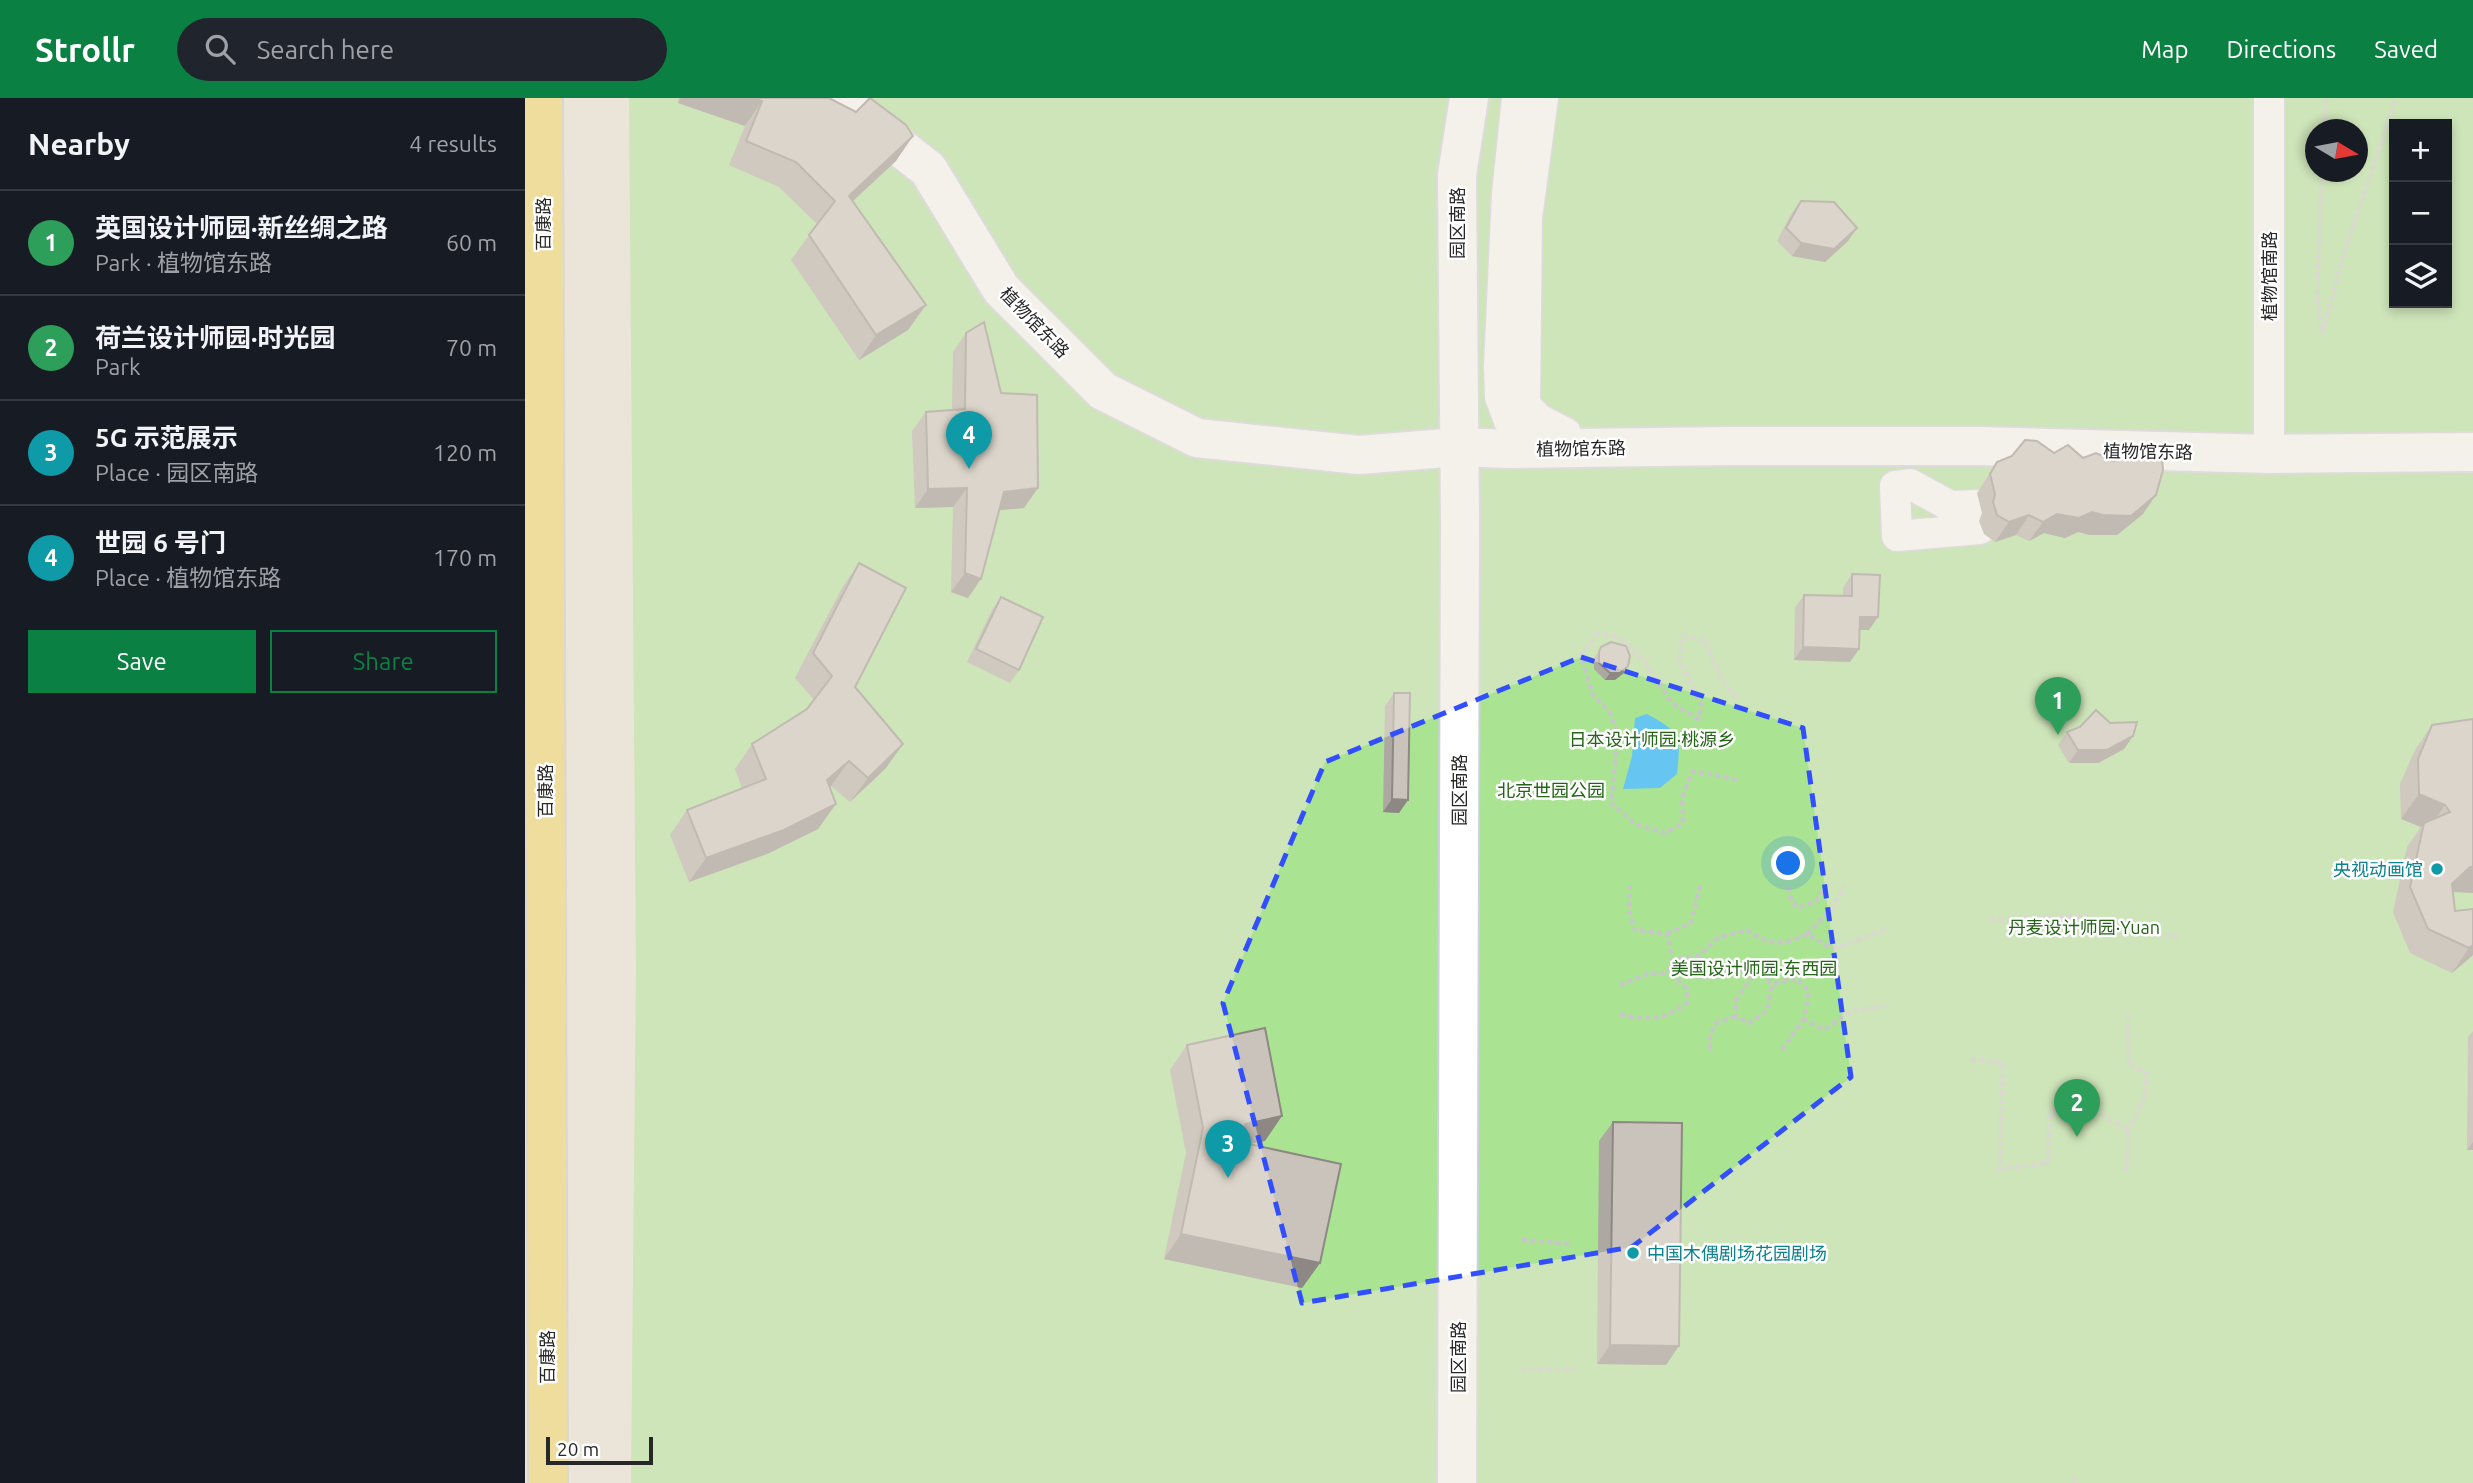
<!DOCTYPE html>
<html lang="en">
<head>
<meta charset="utf-8">
<style>
	body { margin:0; font-family:Ubuntu,"Noto Sans SC",sans-serif; background:#20242c; color:#f1f3f6 }
	.controls { position:absolute; right:21px; top:21px; display:grid; overflow:hidden; border-radius:0px; box-shadow:0 4px 10px #0003 }
	.controls button { width:63px; height:63px; display:grid; place-items:center; padding:0; border:0; border-bottom:2px solid #363941; background:#171b24; color:#f1f3f6; font:35px sans-serif }
	.compass { position:absolute; left:1780px; top:21px; width:63px; height:63px; border-radius:50%; background:#171b24; box-shadow:0 4px 10px #0003; rotate:100deg }
	.scale { position:absolute; left:21px; bottom:18px; width:107px; box-sizing:border-box; padding-left:7px; border:4px solid #272727; border-top:0; font-size:19px; line-height:24px; white-space:nowrap; color:#272727; -webkit-text-stroke:5px #fff; paint-order:stroke }
	.you { position:absolute; left:1264px; top:766px; width:24px; height:24px; margin:-18px; border:5px solid #fff; border-radius:50%; background:#1a73e8; box-shadow:0 0 0 10px #1a73e833 }
	.badge { display:grid; place-items:center; width:46px; height:46px; border-radius:50%; background:#0b8043; color:#fff; font-size:23px; font-weight:700 }
	.pin { position:absolute; translate:-50% -58px; filter:drop-shadow(0 2px 4px #0008) }
	.pin::after { content:''; position:absolute; top:37px; width:24px; height:21px; background:inherit; clip-path:polygon(0 0,100% 0,50% 100%) }
	.list { margin:0; padding:0; list-style:none }
	h2 { display:flex; justify-content:space-between; align-items:center; height:91px; margin:0; padding:0 28px; font-size:30px }
	h2 small { font-size:23px; font-weight:400; color:#9ea1a6 }
	.list li { display:grid; grid-template-columns:46px 1fr auto; gap:21px; align-items:center; box-sizing:border-box; height:105px; padding:0 28px; border-top:2px solid #363941 }
	.list b { display:block; font-size:26px; white-space:nowrap }
	.list p { margin:0; font-size:23px; white-space:nowrap; color:#9ea1a6 }
	.list em { font-size:23px; font-style:normal; color:#9ea1a6 }
	.actions { display:flex; gap:14px; padding:21px 28px }
	.actions a { flex:1; padding:16px 0; border:2px solid #0b8043; border-radius:0px; text-align:center; font-size:24px; color:#0b8043 }
	.actions .main { background:#0b8043; color:#fff }
	.icon { flex:none; width:38px; height:38px; fill:none; stroke:currentColor; stroke-width:2; stroke-linecap:round; stroke-linejoin:round }
	.map { position:relative; flex:none; width:1948px; height:1385px; overflow:hidden }
	header { display:flex; align-items:center; gap:42px; box-sizing:border-box; height:98px; padding:0 35px; background:#0b8043; color:#fff }
	header strong { font-size:33px }
	nav { display:flex; gap:38px; margin-inline-start:auto; font-size:24px }
	.search { width:490px; height:63px; background:#20242c; display:flex; align-items:center; gap:18px; box-sizing:border-box; padding:0 24px; border-radius:38px; color:#9ea1a6; font-size:26px }
	main { display:flex }
	aside { flex:1; background:#171b24 }
	.map>svg:first-child { display:block }
	.green { fill:#aae492; fill-rule:evenodd }
	.water { fill:#66c6f1 }
	.lines { fill:none; stroke-linecap:round; stroke-linejoin:round }
	.street-casing { stroke:#cdd0e1; stroke-width:33 }
	.secondary-casing { stroke:#cdd0e1; stroke-width:42 }
	.primary-casing { stroke:#c7c7c7; stroke-width:42 }
	.path { stroke:#c7c7c7; stroke-width:4.5; stroke-dasharray:5 3.5; stroke-linecap:butt }
	.street { stroke:#fff; stroke-width:30 }
	.secondary { stroke:#fff; stroke-width:38 }
	.primary { stroke:#f4d654; stroke-width:38 }
	.wall { fill:#ada8a1 }
	.shaded-wall { fill:#8d8883 }
	.building { fill:#c9c3bb; stroke:#8d8883; stroke-width:2 }
	.marked { fill:none; stroke:#314fff; stroke-width:5; stroke-dasharray:14 9; stroke-linejoin:round }
	.culture-dot { fill:#0f9aa8; stroke:#fff; stroke-width:2.5 }
	.labels { text-anchor:middle; dominant-baseline:central; stroke-width:5; stroke-linejoin:round; paint-order:stroke }
	.street-label { font-size:18px; fill:#272727; stroke:#fff }
	.park-label { font-size:18px; fill:#246517; stroke:#fff }
	.culture-label { font-size:18px; fill:#0d838f; stroke:#fff; text-anchor:end }
</style>
</head>
<body>
<header>
<strong>Strollr</strong>
<div class="search"><svg class="icon" aria-label="search" viewBox="0 0 24 24"><circle cx="10" cy="10" r="6"/><path d="M15 15l6 6"/></svg>Search here</div>
<nav><a>Map</a><a>Directions</a><a>Saved</a></nav>
</header>
<main>
<aside>
<h2>Nearby<small>4 results</small></h2>
<ul class="list">
<li><span class="badge" style="background:#2e9e5b">1</span><div><b>英国设计师园·新丝绸之路</b><p>Park · 植物馆东路</p></div><em>60 m</em></li>
<li><span class="badge" style="background:#2e9e5b">2</span><div><b>荷兰设计师园·时光园</b><p>Park</p></div><em>70 m</em></li>
<li><span class="badge" style="background:#0f9aa8">3</span><div><b>5G 示范展示</b><p>Place · 园区南路</p></div><em>120 m</em></li>
<li><span class="badge" style="background:#0f9aa8">4</span><div><b>世园 6 号门</b><p>Place · 植物馆东路</p></div><em>170 m</em></li>
</ul>
<div class="actions"><a class="main">Save</a><a>Share</a></div>
</aside>
<div class="map">
<svg width="1948" height="1385" viewBox="0 0 1948 1385">
	<rect width="100%" height="100%" fill="#ebe4d8"/>
	<!-- green -->
	<path class="green" d="M104,0H1948V1385H106L111,871ZM1869,26H1922V205H1869ZM1790,32H1832V74H1790Z"/>
	<!-- water -->
	<path class="water" d="M1122,616C1156,634 1156,639 1152,676L1135,690L1098,691L1107,658L1110,620Z"/>
	<g class="lines">
		<!-- street casing -->
		<g class="street-casing">
			<g id="street">
				<path d="M992,0L982,96L974,268L975,299L984,323L1026,337L1041,335L1014,321L1000,307L1002,120L1018,0"/>
				<path d="M1744,356V0"/>
				<path d="M1385,386L1425,408L1455,407L1457,415L1455,431L1372,438L1370,388Z"/>
			</g>
		</g>
		<!-- secondary casing -->
		<g class="secondary-casing">
			<g id="secondary">
				<path d="M311,0L403,71L476,191L578,293L672,340L834,357L933,349L984,351L1206,348H1455L1744,356L1948,354"/>
				<path d="M932,1385L935,425L932,77L944,0"/>
			</g>
		</g>
		<!-- primary casing -->
		<g class="primary-casing">
			<path id="primary" d="M18,0L23,1385"/>
		</g>
		<!-- path -->
		<g class="path">
			<path d="M1799,32L1801,0"/>
			<path d="M1796,230L1792,192L1797,74"/>
			<path d="M1797,235L1821,149L1871,0"/>
			<path d="M1212,682L1168,673L1157,699L1158,725L1140,735L1110,726L1086,705L1093,637L1084,613L1068,597L1056,558L1072,536L1093,539L1118,561L1147,605L1173,621L1177,608L1154,561L1158,537L1180,542L1197,583L1213,601"/>
			<path d="M1105,787L1104,813L1110,832L1142,836L1148,862L1175,857L1193,840L1222,832C1245,848 1256,848 1282,836L1306,850L1320,847L1364,830"/>
			<path d="M1263,789L1266,802L1273,810L1291,803L1301,789"/>
			<path d="M1465,822L1560,818L1594,832L1653,839"/>
			<path d="M1142,836L1166,825L1175,788"/>
			<path d="M1282,836L1304,813L1320,789"/>
			<path d="M1155,861L1168,878L1186,880L1212,871H1233L1247,886L1270,880L1284,893L1279,921L1299,932L1327,913L1363,908"/>
			<path d="M1233,871L1211,902V918L1224,925L1242,913L1247,886"/>
			<path d="M1095,887L1122,876L1143,875L1148,862"/>
			<path d="M1095,916C1123,923 1137,922 1162,905V890L1143,875"/>
			<path d="M1603,917L1604,967L1621,974V997L1603,1032"/>
			<path d="M1185,951V938L1191,925L1211,918"/>
			<path d="M1257,952L1279,921"/>
			<path d="M1446,961L1478,965L1475,1071L1523,1065L1525,1014H1573L1603,1032L1601,1073"/>
			<path d="M997,1142L1048,1146"/>
			<path d="M996,1272L1050,1271"/>
			<path d="M1548,1379L1551,1385"/>
		</g>
		<!-- street -->
		<use href="#street" class="street"/>
		<!-- secondary -->
		<use href="#secondary" class="secondary"/>
		<!-- primary -->
		<use href="#primary" class="primary"/>
	</g>
	<!-- wall -->
	<g class="wall">
		<path d="M154,0H304L371,63L328,103L383,232L334,262L266,162L292,126L254,89L204,67L220,28L153,5Z"/>
		<path d="M1276,103L1332,130L1323,143L1300,164L1267,158L1252,143L1266,116Z"/>
		<path d="M441,235L499,410L474,412L443,500L426,494L428,409L390,410L387,333L401,314L427,312L428,254Z"/>
		<path d="M1529,355L1558,360L1589,363L1618,416L1592,437H1565L1553,434L1540,440L1519,435L1504,443L1491,437L1470,444L1459,436L1454,423L1457,415L1452,395L1472,364Z"/>
		<path d="M334,465L330,589L361,670L325,704L306,688L305,689L293,731L242,756L164,784L145,737L162,712L217,690L210,671L227,646L282,611L289,602L270,580L317,490Z"/>
		<path d="M1327,476L1344,532H1335L1334,551L1325,564L1269,562L1270,510L1279,497L1318,498V490Z"/>
		<path d="M476,499L494,572L485,585L442,564L467,512Z"/>
		<path d="M1076,549L1103,568L1099,575L1090,582H1080L1069,571V561Z"/>
		<path d="M869,595L883,702L874,715L858,714L860,608Z"/>
		<path d="M1948,621L1928,794L1930,813L1948,857L1927,875L1885,855L1868,814L1882,749L1896,729L1876,721L1875,686L1890,652L1907,627Z"/>
		<path d="M1585,625L1608,638L1599,651L1573,665H1544L1533,647L1542,634Z"/>
		<path d="M1948,933V1052H1942L1943,939Z"/>
		<path d="M662,947L740,1043L724,1046L795,1165L777,1190L639,1161L661,1055L645,972Z"/>
		<path d="M1088,1024L1141,1267L1072,1266L1074,1043Z"/>
	</g>
	<!-- shaded-wall -->
	<g class="shaded-wall">
		<path d="M156,0H228L237,3L220,28L153,5Z"/>
		<path d="M388,38L371,63L307,122L324,98Z"/>
		<path d="M1332,130L1323,143L1300,164L1267,158L1276,145Z"/>
		<path d="M401,207L383,232L334,262L351,237Z"/>
		<path d="M442,390L428,409L390,410L403,391Z"/>
		<path d="M513,390L499,410L465,413L479,394Z"/>
		<path d="M1631,397L1618,416L1592,437H1565L1553,434L1540,440L1519,435L1504,443L1518,424L1532,416L1567,414Z"/>
		<path d="M1504,417L1491,437L1470,444L1484,424Z"/>
		<path d="M440,475L456,481L443,500L426,494Z"/>
		<path d="M1335,519H1353L1344,532H1326Z"/>
		<path d="M1278,549L1334,551L1325,564L1269,562Z"/>
		<path d="M1103,568L1099,575L1090,582H1080L1085,575Z"/>
		<path d="M1608,638L1599,651L1573,665H1544L1553,652Z"/>
		<path d="M378,646L361,670L325,704L343,680Z"/>
		<path d="M324,663L306,688L285,707L302,682Z"/>
		<path d="M1894,696L1920,707L1903,731L1899,725L1896,729L1876,721Z"/>
		<path d="M867,701L883,702L874,715L858,714Z"/>
		<path d="M311,706L293,731L242,756L164,784L181,760Z"/>
		<path d="M1945,769H1948V795L1928,794L1927,786Z"/>
		<path d="M1948,847V857L1927,875L1944,850Z"/>
		<path d="M757,1018L740,1043L702,1050L720,1026Z"/>
		<path d="M1948,1044V1052H1942Z"/>
		<path d="M656,1136L795,1165L777,1190L639,1161Z"/>
		<path d="M1085,1247L1154,1248L1141,1267L1072,1266Z"/>
	</g>
	<!-- building -->
	<g class="building">
		<path d="M228,0H304L331,14L345,0L381,27L388,38L324,98L401,207L351,237L284,137L310,103L271,64L221,43L237,3Z"/>
		<path d="M1276,103L1309,104L1332,130L1309,151L1276,145L1261,130Z"/>
		<path d="M459,224L476,295L512,297L513,390L479,394L456,481L440,475L442,390L403,391L401,314L440,311L441,235Z"/>
		<path d="M1500,342L1512,343L1529,355L1543,347L1558,360L1571,355L1589,363L1601,352L1615,357L1625,352L1637,361L1638,372L1631,397L1606,418L1578,417L1567,414L1554,420L1532,416L1518,424L1504,417L1484,424L1472,417L1468,404L1470,396L1465,376L1472,364L1487,358Z"/>
		<path d="M334,465L381,490L330,589L378,646L343,680L324,663L302,682L311,706L259,732L181,760L162,712L241,681L227,646L282,611L307,578L288,555Z"/>
		<path d="M1327,476L1355,477L1353,519H1335L1334,551L1278,549L1279,497L1327,498Z"/>
		<path d="M476,499L518,519L494,572L451,551Z"/>
		<path d="M1086,544L1101,548L1105,558L1103,568L1095,575H1085L1074,565V554L1076,549Z"/>
		<path d="M869,595H885L883,702L867,701Z"/>
		<path d="M1571,612L1585,625L1612,624L1608,638L1582,652H1553L1542,634L1555,629Z"/>
		<path d="M1948,621V769H1945L1927,786L1930,813L1948,811V847L1944,850L1903,831L1885,789L1899,725L1925,714L1920,707L1894,696L1893,661L1907,627Z"/>
		<path d="M740,930L757,1018L720,1026L719,1045L816,1066L795,1165L656,1136L678,1030L662,947Z"/>
		<path d="M1088,1024L1157,1025L1154,1248L1085,1247Z"/>
	</g>
	<!-- marked area -->
	<path d="M0 0H1948V1385H0ZM1056,559L1278,630L1326,979L1107,1149L777,1205L698,905L800,664Z" fill="#ebe4d8" fill-opacity=".55" fill-rule="evenodd"/>
	<path class="marked" d="M1056,559L1278,630L1326,979L1107,1149L777,1205L698,905L800,664Z"/>
	<!-- markers -->
	<g class="culture-dot">
		<circle cx="1912" cy="771" r="7"/>
		<circle cx="1108" cy="1155" r="7"/>
	</g>
	<g class="labels">
		<!-- street labels -->
		<g class="street-label">
			<text transform="translate(932 125) rotate(-90)">园区南路</text>
			<text transform="translate(18 126) rotate(-90)">百康路</text>
			<text transform="translate(1744 178) rotate(-90)">植物馆南路</text>
			<text transform="translate(510 224) rotate(46)">植物馆东路</text>
			<text transform="translate(1056 350) rotate(-1)">植物馆东路</text>
			<text transform="translate(1623 353) rotate(1)">植物馆东路</text>
			<text transform="translate(934 692) rotate(-90)">园区南路</text>
			<text transform="translate(20 693) rotate(-90)">百康路</text>
			<text transform="translate(22 1259) rotate(-90)">百康路</text>
			<text transform="translate(933 1259) rotate(-90)">园区南路</text>
		</g>
		<!-- park labels -->
		<g class="park-label">
			<text x="1127" y="641">日本设计师园·桃源乡</text>
			<text x="1026" y="692">北京世园公园</text>
			<text x="1559" y="829">丹麦设计师园·Yuan</text>
			<text x="1229" y="870">美国设计师园·东西园</text>
		</g>
		<!-- culture labels -->
		<g class="culture-label">
			<text x="1898" y="771">央视动画馆</text>
			<text x="1122" y="1155" text-anchor="start">中国木偶剧场花园剧场</text>
		</g>
	</g>
</svg>
<div class="controls">
<button>+</button>
<button>−</button>
<button><svg class="icon" aria-label="layers" viewBox="0 0 24 24"><path d="M12 4l9 5-9 5-9-5zM3 14l9 5 9-5"/></svg></button>
</div>
<svg class="compass" viewBox="-18 -18 36 36"><path d="M0-13l5 13h-10z" fill="#e53935"/><path d="M0 13l5-13h-10z" fill="#9ea1a6"/></svg>
<div class="scale">20 m</div>
<div class="you"></div>
<div class="pin badge" style="left:1533px;top:637px;background:#2e9e5b">1</div>
<div class="pin badge" style="left:1552px;top:1039px;background:#2e9e5b">2</div>
<div class="pin badge" style="left:703px;top:1080px;background:#0f9aa8">3</div>
<div class="pin badge" style="left:444px;top:371px;background:#0f9aa8">4</div>
</div>
</main>
</body>
</html>
